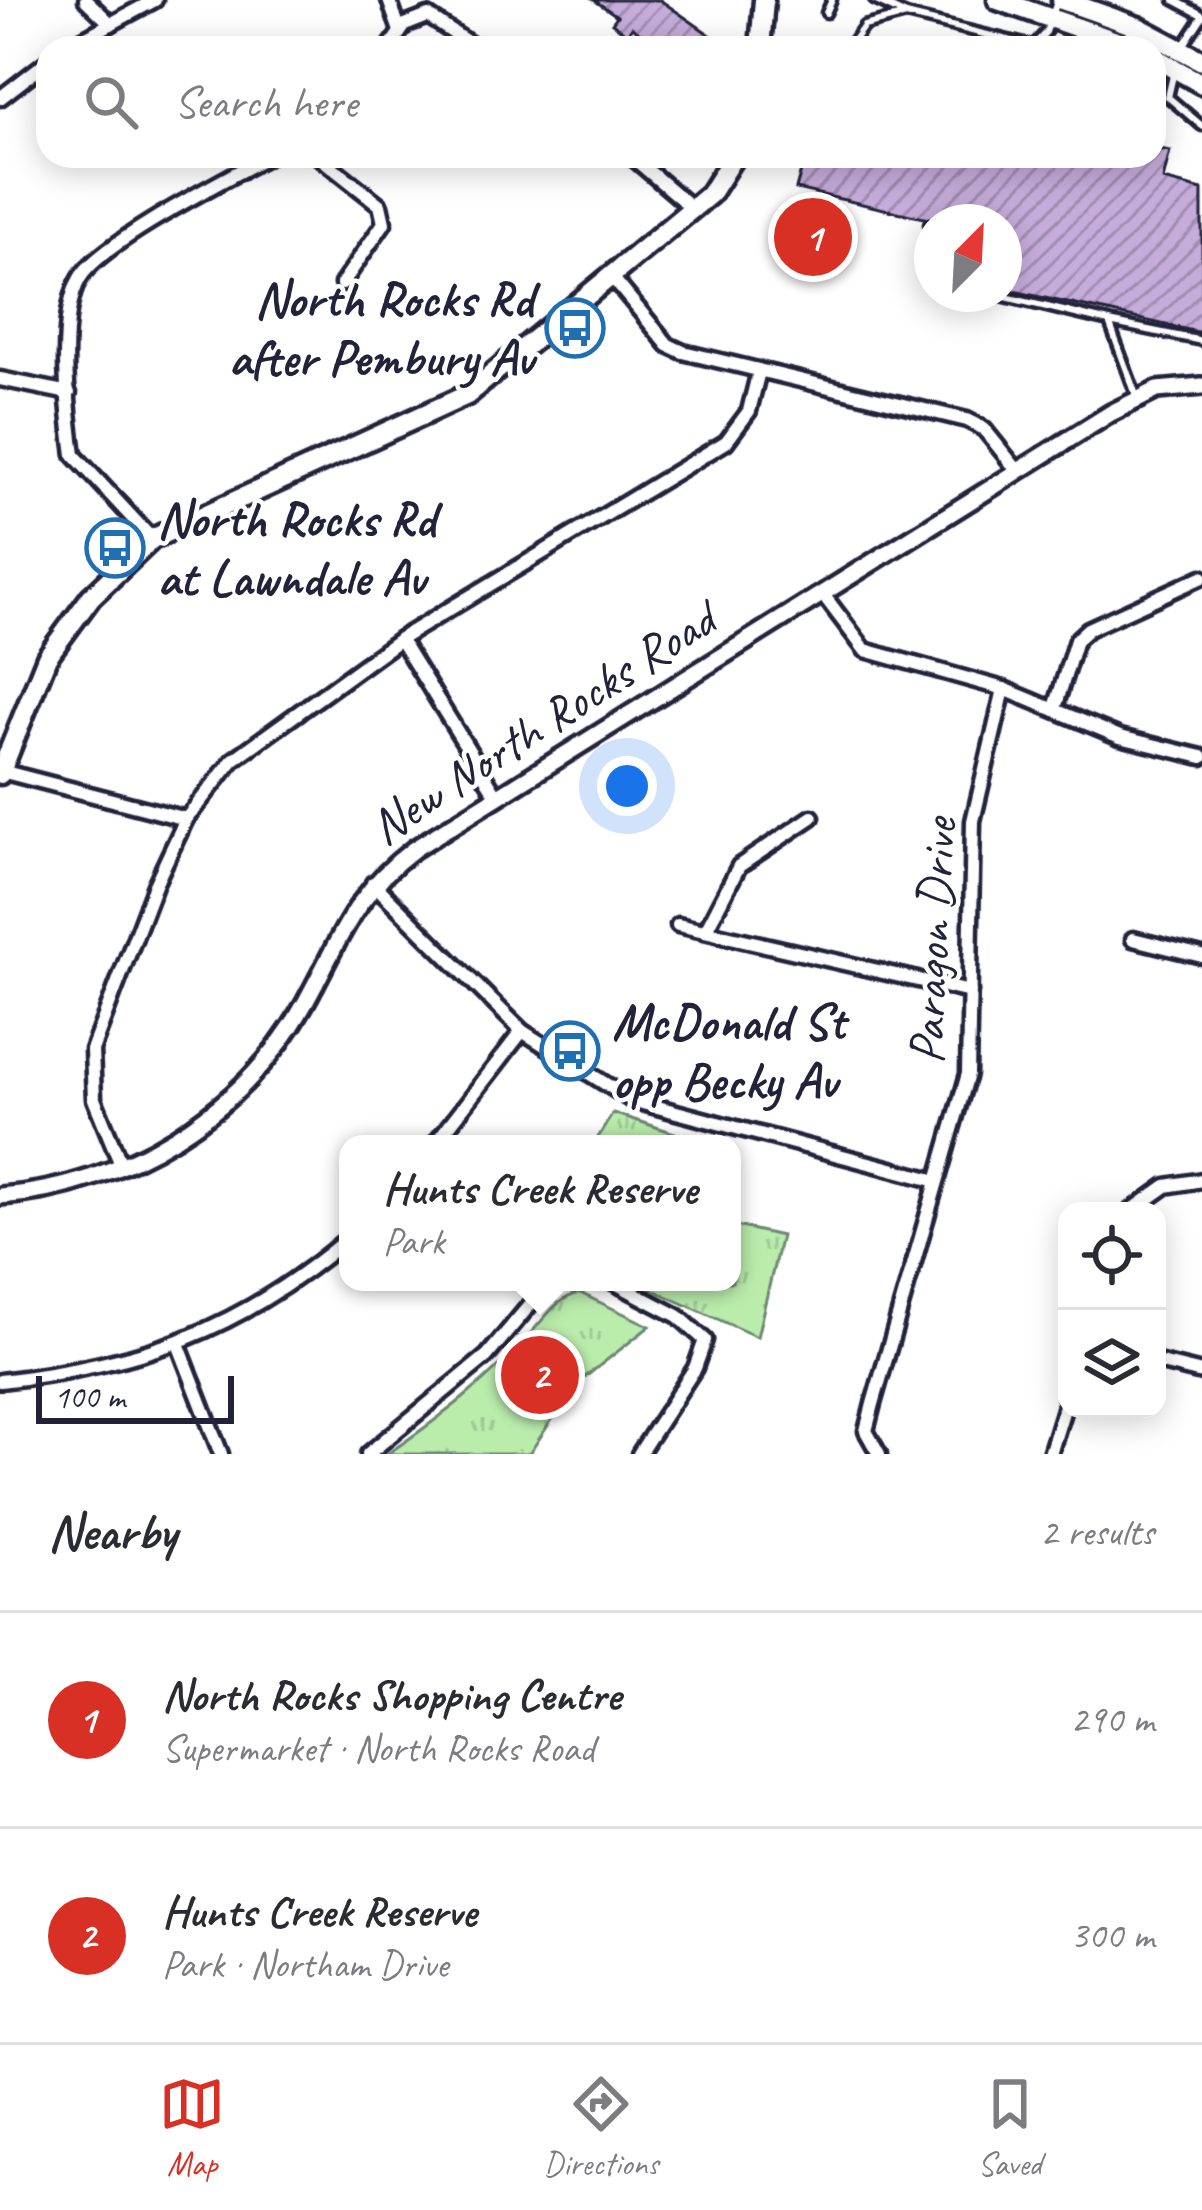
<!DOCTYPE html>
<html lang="en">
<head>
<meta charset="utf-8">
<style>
	body { margin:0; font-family:Caveat,sans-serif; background:#f7f7f7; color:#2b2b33 }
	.controls { position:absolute; right:36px; bottom:36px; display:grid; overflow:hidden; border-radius:24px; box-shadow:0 6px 30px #0003 }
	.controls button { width:108px; height:108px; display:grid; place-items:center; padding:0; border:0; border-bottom:3px solid #e1e1e2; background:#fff; color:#2b2b33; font:60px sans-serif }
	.compass { position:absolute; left:914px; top:204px; width:108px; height:108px; border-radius:50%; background:#fff; box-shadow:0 6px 30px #0003; rotate:24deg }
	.scale { position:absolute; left:36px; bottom:30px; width:198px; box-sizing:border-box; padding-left:12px; border:6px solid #22223b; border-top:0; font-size:33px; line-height:42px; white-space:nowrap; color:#22223b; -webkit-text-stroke:9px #fff; paint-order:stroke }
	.you { position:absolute; left:627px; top:786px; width:42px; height:42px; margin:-30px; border:9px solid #fff; border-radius:50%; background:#1a73e8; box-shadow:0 0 0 18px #1a73e833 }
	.badge { display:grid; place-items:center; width:78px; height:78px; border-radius:50%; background:#d93025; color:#fff; font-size:39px; font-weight:700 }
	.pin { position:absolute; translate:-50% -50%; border:6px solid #fff; box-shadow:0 3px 12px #0006 }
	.popup { position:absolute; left:339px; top:1135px; width:402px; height:156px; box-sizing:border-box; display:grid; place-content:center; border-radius:24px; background:#fff; filter:drop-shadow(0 3px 9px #0005); font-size:39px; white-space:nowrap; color:#7c7c81 }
	.popup b { font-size:45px; color:#2b2b33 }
	.popup::after { content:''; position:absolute; left:50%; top:100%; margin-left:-24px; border:24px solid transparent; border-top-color:#fff }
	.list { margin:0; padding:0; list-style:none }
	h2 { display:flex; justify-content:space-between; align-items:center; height:156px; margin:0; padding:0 48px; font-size:51px }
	h2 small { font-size:39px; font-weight:400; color:#7c7c81 }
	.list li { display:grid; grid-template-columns:78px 1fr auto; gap:36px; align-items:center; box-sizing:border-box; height:216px; padding:0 48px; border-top:3px solid #e1e1e2 }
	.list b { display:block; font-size:45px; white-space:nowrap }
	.list p { margin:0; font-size:39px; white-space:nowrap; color:#7c7c81 }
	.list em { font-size:39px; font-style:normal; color:#7c7c81 }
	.icon { flex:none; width:66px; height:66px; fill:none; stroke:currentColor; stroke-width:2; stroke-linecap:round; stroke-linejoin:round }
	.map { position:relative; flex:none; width:1202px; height:1454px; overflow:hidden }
	.search { position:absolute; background:#fff; box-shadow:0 6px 30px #0003; left:36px; right:36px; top:36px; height:132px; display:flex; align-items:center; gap:30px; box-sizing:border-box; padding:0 42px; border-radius:36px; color:#7c7c81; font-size:45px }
	.sheet { height:588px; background:#fff }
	nav { display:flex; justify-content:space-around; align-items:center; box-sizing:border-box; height:168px; border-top:3px solid #e1e1e2; background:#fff; font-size:33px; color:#7c7c81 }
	nav a { display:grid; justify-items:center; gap:6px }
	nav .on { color:#d93025 }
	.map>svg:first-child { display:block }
	.park { fill:url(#park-tufts); stroke:#6e8774; stroke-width:3 }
	.building { fill:url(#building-hatch); stroke:#22223b; stroke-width:3 }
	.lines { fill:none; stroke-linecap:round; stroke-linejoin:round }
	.service-casing { stroke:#22223b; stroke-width:15 }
	.minor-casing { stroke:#22223b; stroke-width:21 }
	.tertiary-casing { stroke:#22223b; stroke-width:24 }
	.secondary-casing { stroke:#22223b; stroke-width:27 }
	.path { stroke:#22223b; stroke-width:3; stroke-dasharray:12 9; stroke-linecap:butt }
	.service { stroke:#fff; stroke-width:6 }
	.minor { stroke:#fff; stroke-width:12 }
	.tertiary { stroke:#fff; stroke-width:15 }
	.secondary { stroke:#fff; stroke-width:18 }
	.labels { text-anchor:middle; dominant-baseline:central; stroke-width:9; stroke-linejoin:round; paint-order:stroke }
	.poi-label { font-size:51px; font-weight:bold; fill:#22223b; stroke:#fff; text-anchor:start }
	.street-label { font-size:51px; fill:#22223b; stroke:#fff }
</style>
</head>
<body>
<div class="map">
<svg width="1202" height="1454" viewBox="0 0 1202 1454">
	<defs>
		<pattern id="park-tufts" width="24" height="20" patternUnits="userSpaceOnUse" patternTransform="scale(3)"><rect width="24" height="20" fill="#baecac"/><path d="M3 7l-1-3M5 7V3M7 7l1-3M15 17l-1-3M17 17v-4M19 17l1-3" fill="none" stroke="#a0ca95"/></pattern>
		<pattern id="building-hatch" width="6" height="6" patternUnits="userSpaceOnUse" patternTransform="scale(3)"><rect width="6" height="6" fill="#c6acda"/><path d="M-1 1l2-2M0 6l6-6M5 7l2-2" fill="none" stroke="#a08cb2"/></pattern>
	</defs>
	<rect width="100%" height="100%" fill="#fff"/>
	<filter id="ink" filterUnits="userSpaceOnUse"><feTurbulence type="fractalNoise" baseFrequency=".00833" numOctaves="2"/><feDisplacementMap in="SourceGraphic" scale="24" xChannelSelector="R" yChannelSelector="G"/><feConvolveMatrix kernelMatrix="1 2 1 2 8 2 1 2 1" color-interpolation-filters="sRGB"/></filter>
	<g filter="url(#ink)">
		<!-- park -->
		<g class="park">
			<path d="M613,1113L693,1139L694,1144H594Z"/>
			<path d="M732,1225L781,1236L757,1337L636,1282H732Z"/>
			<path d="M580,1293L650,1326L575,1385L529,1454H387C443,1416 493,1378 537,1326C550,1311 560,1297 580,1293Z"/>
		</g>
		<!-- building -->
		<g class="building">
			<path d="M594,0H660L716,39L710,48H646L652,41L632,27L627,34L612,23L617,16Z"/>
			<path d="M1154,148L1170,151L1163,180L1202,190V333L1009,290L1021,241L1004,237V222H941L796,189L805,156H1154Z"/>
		</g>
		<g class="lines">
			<!-- service casing -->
			<g class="service-casing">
				<g id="service">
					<path d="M874,0L906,15L1033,46L1046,32L1057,2"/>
					<path d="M1174,0L1202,15"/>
					<path d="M826,13L832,0"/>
					<path d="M1183,46L1202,17"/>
					<path d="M616,48H617"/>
					<path d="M848,48L864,26L906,15"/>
					<path d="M1174,71L1168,97L1202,126"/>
					<path d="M929,224L932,226"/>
					<path d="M993,294L1109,322"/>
					<path d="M1136,395L1109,322L1202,341"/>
				</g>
			</g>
			<!-- minor casing -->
			<g class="minor-casing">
				<g id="minor">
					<path d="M86,0L111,24"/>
					<path d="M389,0L400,31"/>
					<path d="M66,48L155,0"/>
					<path d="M389,48L405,25L428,16L476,48"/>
					<path d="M0,98L48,61"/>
					<path d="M318,156L380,205L384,223L342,284"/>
					<path d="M631,156L693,209"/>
					<path d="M612,277L668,345L683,352L967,420L984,429L1017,470"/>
					<path d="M0,379L69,393"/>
					<path d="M152,539L74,455C68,410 57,317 80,278C100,243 228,178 268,156"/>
					<path d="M822,593L865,650L1004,689L1120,737L1202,757"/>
					<path d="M400,639L497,796"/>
					<path d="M1055,708L1076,640L1088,629L1202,577"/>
					<path d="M1,771L186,819"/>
					<path d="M373,883L522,1031L631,1100L937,1181"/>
					<path d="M678,925L970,992"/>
					<path d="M706,930L739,866L812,817"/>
					<path d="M1133,939L1202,956"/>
					<path d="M435,1144L522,1031"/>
					<path d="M122,1167L94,1099L92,1050L155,885L186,819L233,760L400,639L726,442L749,411L759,371"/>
					<path d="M1131,1211L1166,1186L1202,1180"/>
					<path d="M613,1282L678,1316L705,1340L695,1368L639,1454"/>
					<path d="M179,1346L221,1454"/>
					<path d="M1157,1362L1202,1373"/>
					<path d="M0,1381C140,1365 239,1331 348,1238"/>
					<path d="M368,1454L487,1356L549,1282"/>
					<path d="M879,1454L866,1431L873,1404L968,1074L973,821L1004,689"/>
					<path d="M1050,1454L1067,1399"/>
				</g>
			</g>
			<!-- tertiary casing -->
			<g class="tertiary-casing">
				<path id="tertiary" d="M0,1196C123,1187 245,1113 305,1003C341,938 352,896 414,849L1111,413L1157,390L1202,386"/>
			</g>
			<!-- secondary casing -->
			<g class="secondary-casing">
				<g id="secondary">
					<path d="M998,0L1136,48"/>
					<path d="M1062,0L1138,27L1202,61"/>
					<path d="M760,48L764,0"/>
					<path d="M1154,57L1202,84"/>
					<path d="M0,774L47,657L91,597L152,539L467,395L710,194L734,156"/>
				</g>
			</g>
			<!-- path -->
			<path class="path" d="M683,1144L689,1127"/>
			<!-- service -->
			<use href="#service" class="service"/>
			<!-- minor -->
			<use href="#minor" class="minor"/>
			<!-- tertiary -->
			<use href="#tertiary" class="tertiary"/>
			<!-- secondary -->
			<use href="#secondary" class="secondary"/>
		</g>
	</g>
	<!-- icons -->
	<defs>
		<g id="bus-ring" transform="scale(3)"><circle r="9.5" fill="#fff" stroke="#1f6fb2" stroke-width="1.5"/><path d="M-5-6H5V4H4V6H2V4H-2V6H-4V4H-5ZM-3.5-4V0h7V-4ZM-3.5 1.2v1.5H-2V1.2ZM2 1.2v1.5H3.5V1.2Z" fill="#1f6fb2"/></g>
	</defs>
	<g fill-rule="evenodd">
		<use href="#bus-ring" x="575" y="328"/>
		<use href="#bus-ring" x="115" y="548"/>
		<use href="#bus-ring" x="570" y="1051"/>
	</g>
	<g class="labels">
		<!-- poi labels -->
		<g class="poi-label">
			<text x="533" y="299" text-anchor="end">North Rocks Rd<tspan x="533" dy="59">after Pembury Av</tspan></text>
			<text x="157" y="519">North Rocks Rd<tspan x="157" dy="59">at Lawndale Av</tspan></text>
			<text x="612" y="1022">McDonald St<tspan x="612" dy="59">opp Becky Av</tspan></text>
		</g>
		<!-- street labels -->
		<g class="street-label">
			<text transform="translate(542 723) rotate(-33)">New North Rocks Road</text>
			<text transform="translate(932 941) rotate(-87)">Paragon Drive</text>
		</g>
	</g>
</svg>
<div class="controls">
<button><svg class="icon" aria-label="locate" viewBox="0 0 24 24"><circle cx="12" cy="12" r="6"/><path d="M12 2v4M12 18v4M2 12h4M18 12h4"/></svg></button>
<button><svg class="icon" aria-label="layers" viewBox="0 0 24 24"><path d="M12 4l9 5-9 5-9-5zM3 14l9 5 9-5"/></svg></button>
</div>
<svg class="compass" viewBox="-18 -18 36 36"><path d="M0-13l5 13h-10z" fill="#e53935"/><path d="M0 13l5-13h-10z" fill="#7c7c81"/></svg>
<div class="scale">100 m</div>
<div class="you"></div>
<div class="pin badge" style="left:813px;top:237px">1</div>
<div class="pin badge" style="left:540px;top:1375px">2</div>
<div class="popup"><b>Hunts Creek Reserve</b>Park</div>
<div class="search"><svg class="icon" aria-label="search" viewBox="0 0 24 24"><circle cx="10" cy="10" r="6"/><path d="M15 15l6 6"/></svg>Search here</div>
</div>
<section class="sheet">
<h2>Nearby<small>2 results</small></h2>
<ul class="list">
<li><span class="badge">1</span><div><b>North Rocks Shopping Centre</b><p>Supermarket · North Rocks Road</p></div><em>290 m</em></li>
<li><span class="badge">2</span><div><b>Hunts Creek Reserve</b><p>Park · Northam Drive</p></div><em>300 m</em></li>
</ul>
</section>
<nav>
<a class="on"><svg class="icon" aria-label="map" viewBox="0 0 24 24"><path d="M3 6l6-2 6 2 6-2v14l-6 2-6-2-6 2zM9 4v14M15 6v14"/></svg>Map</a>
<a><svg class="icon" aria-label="directions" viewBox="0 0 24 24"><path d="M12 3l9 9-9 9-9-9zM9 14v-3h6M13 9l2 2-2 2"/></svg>Directions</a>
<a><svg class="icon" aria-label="saved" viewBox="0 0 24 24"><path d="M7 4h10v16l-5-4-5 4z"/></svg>Saved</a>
</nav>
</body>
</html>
